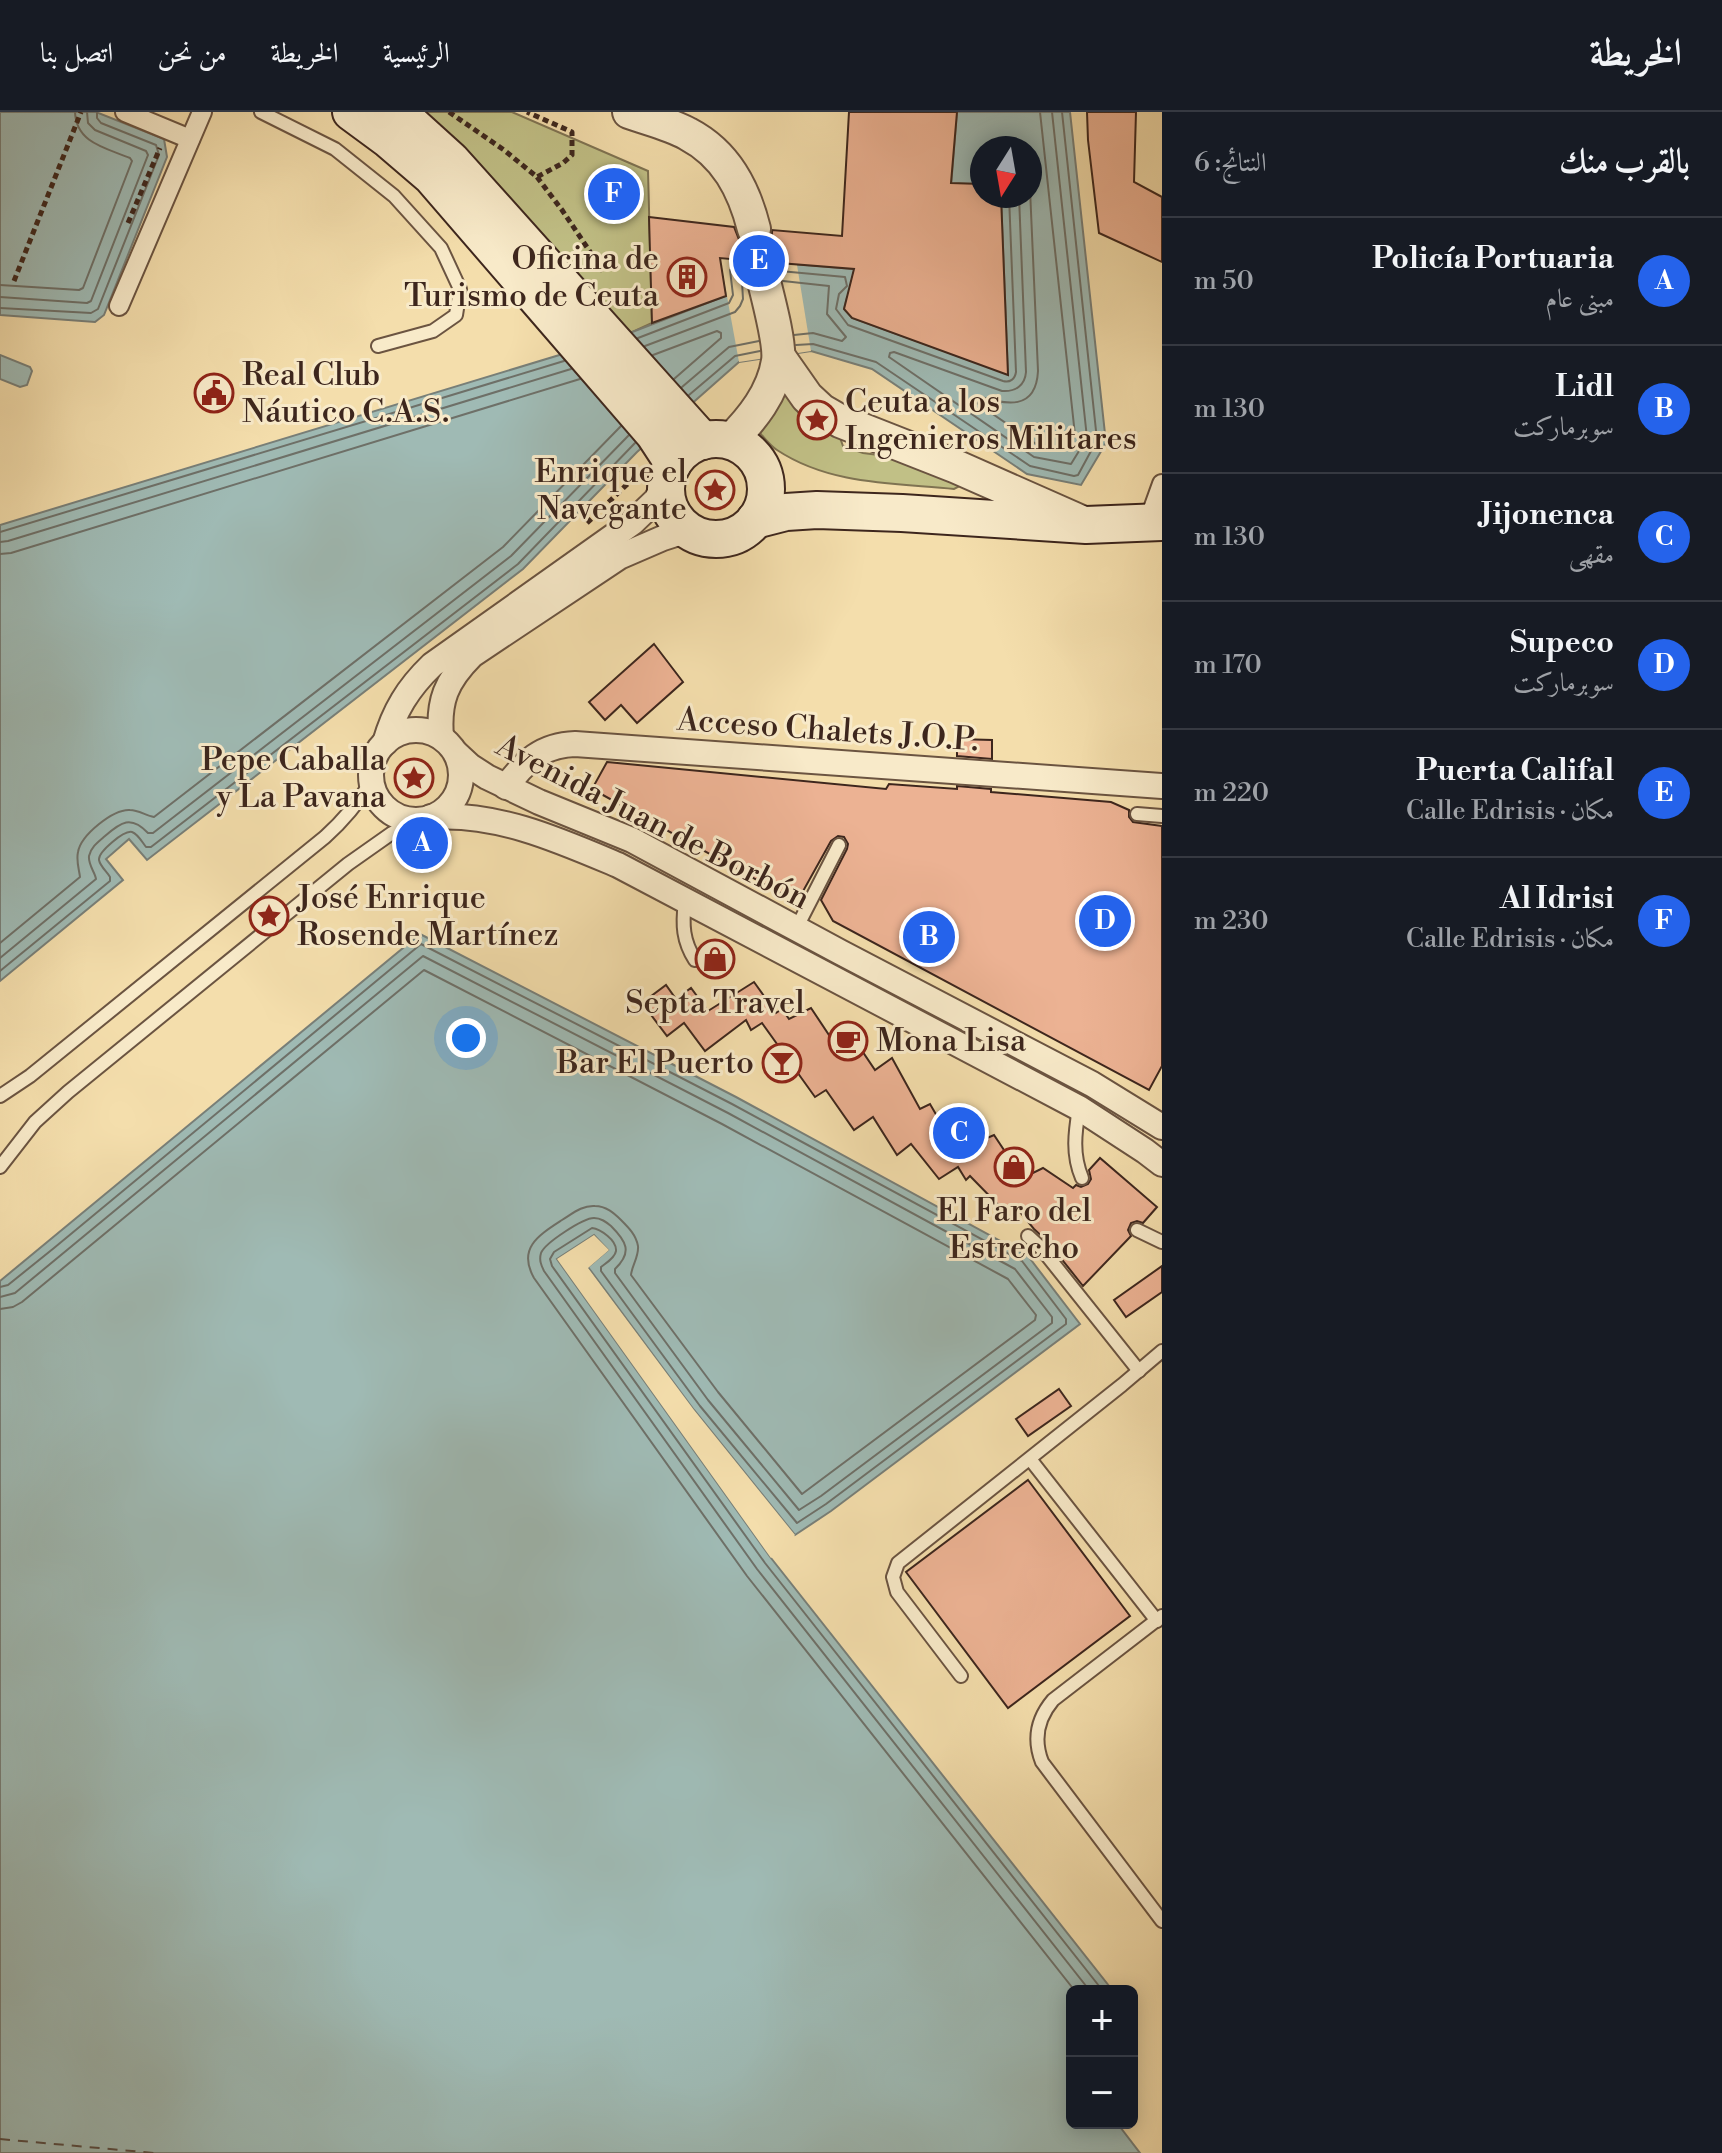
<!DOCTYPE html>
<html lang="ar">
<head>
<meta charset="utf-8">
<style>
	body { margin:0; font-family:"Libre Bodoni",Amiri,serif; background:#20242c; color:#f1f3f6; direction:rtl }
	.controls { position:absolute; right:24px; bottom:24px; display:grid; overflow:hidden; border-radius:12px; box-shadow:0 4px 20px #0003 }
	.controls button { width:72px; height:72px; display:grid; place-items:center; padding:0; border:0; border-bottom:2px solid #363941; background:#171b24; color:#f1f3f6; font:40px sans-serif }
	.compass { position:absolute; left:970px; top:24px; width:72px; height:72px; border-radius:50%; background:#171b24; box-shadow:0 4px 20px #0003; rotate:191deg }
	.you { position:absolute; left:466px; top:926px; width:28px; height:28px; margin:-20px; border:6px solid #fff; border-radius:50%; background:#1a73e8; box-shadow:0 0 0 12px #1a73e833 }
	.badge { display:grid; place-items:center; width:52px; height:52px; border-radius:50%; background:#2563eb; color:#fff; font-size:26px; font-weight:700 }
	.pin { position:absolute; translate:-50% -50%; border:4px solid #fff; box-shadow:0 2px 8px #0006 }
	.list { margin:0; padding:0; list-style:none }
	h2 { display:flex; justify-content:space-between; align-items:center; height:104px; margin:0; padding:0 32px; font-size:34px }
	h2 small { font-size:26px; font-weight:400; color:#9ea1a6 }
	.list li { display:grid; grid-template-columns:52px 1fr auto; gap:24px; align-items:center; box-sizing:border-box; height:128px; padding:0 32px; border-top:2px solid #363941 }
	.list b { display:block; font-size:30px; white-space:nowrap }
	.list p { margin:0; font-size:26px; white-space:nowrap; color:#9ea1a6 }
	.list em { font-size:26px; font-style:normal; color:#9ea1a6 }
	.map { position:relative; flex:none; width:1162px; height:2041px; overflow:hidden; direction:ltr }
	header { display:flex; align-items:center; gap:48px; box-sizing:border-box; height:112px; padding:0 40px; background:#171b24; border-bottom:2px solid #363941 }
	header strong { font-size:38px }
	nav { display:flex; gap:44px; margin-inline-start:auto; font-size:28px }
	main { display:flex }
	aside { flex:1; background:#171b24 }
	.map>svg:first-child { display:block }
	.green { fill:#c1c086; stroke:#7f7352; stroke-width:2 }
	.water { fill:#9fbab4; stroke:#787f78; stroke-width:2 }
	.pier { fill:#f4deac }
	.lines { fill:none; stroke-linecap:round; stroke-linejoin:round }
	.shore { stroke:#6e7068; stroke-width:2 }
	.ferry { stroke:#564b43; stroke-width:2; stroke-dasharray:10 8; stroke-linecap:butt }
	.building { fill:#ecb293; stroke:#3d261d; stroke-width:2 }
	.service-casing { stroke:#6b5441; stroke-width:16 }
	.pedestrian-casing { stroke:#6b5441; stroke-width:22 }
	.minor-casing { stroke:#6b5441; stroke-width:28 }
	.tertiary-casing { stroke:#6b5441; stroke-width:36 }
	.secondary-casing { stroke:#3d261d; stroke-width:40 }
	.path { stroke:#3d261d; stroke-width:5; stroke-dasharray:6 4; stroke-linecap:butt }
	.service { stroke:#f8eac9; stroke-width:12 }
	.pedestrian { stroke:#f8eac9; stroke-width:18 }
	.minor { stroke:#f8eac9; stroke-width:24 }
	.tertiary { stroke:#f8eac9; stroke-width:32 }
	.secondary { stroke:#f8eac9; stroke-width:36 }
	.labels { text-anchor:middle; dominant-baseline:central; stroke-width:6; stroke-linejoin:round; paint-order:stroke }
	.poi-label { font-size:32px; fill:#3d261d; stroke:#f8eac9; text-anchor:end }
	.street-label { font-size:32px; fill:#3d261d; stroke:#f8eac9 }
</style>
</head>
<body>
<header>
<strong>الخريطة</strong>
<nav><a>الرئيسية</a><a>الخريطة</a><a>من نحن</a><a>اتصل بنا</a></nav>
</header>
<main>
<aside>
<h2>بالقرب منك<small>النتائج: 6</small></h2>
<ul class="list">
<li><span class="badge">A</span><div><b>Policía Portuaria</b><p>مبنى عام</p></div><em>50 m</em></li>
<li><span class="badge">B</span><div><b>Lidl</b><p>سوبرماركت</p></div><em>130 m</em></li>
<li><span class="badge">C</span><div><b>Jijonenca</b><p>مقهى</p></div><em>130 m</em></li>
<li><span class="badge">D</span><div><b>Supeco</b><p>سوبرماركت</p></div><em>170 m</em></li>
<li><span class="badge">E</span><div><b>Puerta Califal</b><p>مكان · Calle Edrisis</p></div><em>220 m</em></li>
<li><span class="badge">F</span><div><b>Al Idrisi</b><p>مكان · Calle Edrisis</p></div><em>230 m</em></li>
</ul>
</aside>
<div class="map">
<svg width="1162" height="2041" viewBox="0 0 1162 2041">
	<rect width="100%" height="100%" fill="#f4deac"/>
	<filter id="stains"><feTurbulence type="fractalNoise" baseFrequency=".0025" numOctaves="4"/><feColorMatrix values="0 0 0 0 .2 0 0 0 0 .09 0 0 0 0 .02 0 0 0 .5 -.17"/></filter>
	<radialGradient id="worn" r=".72"><stop offset=".6" stop-color="#630" stop-opacity="0"/><stop offset="1" stop-color="#630" stop-opacity=".3"/></radialGradient>
	<!-- green -->
	<g class="green">
		<path d="M413,0H512L648,59L652,211L628,222Z"/>
		<path d="M784,281C797,290 798,307 810,315L835,312L843,334L863,341L902,346L958,370V375L954,377C893,371 830,373 777,338C769,333 762,323 755,315Z"/>
	</g>
	<!-- water -->
	<g class="water">
		<path d="M0,0H96L164,27L167,45L104,203L95,210L0,203Z"/>
		<path d="M957,0H1070L1106,331L1081,373L1027,362L872,257L811,239L739,250L637,340L523,457L147,748L129,727L106,747L123,768L0,869V413L622,224L725,184L720,146L855,157V179L847,185L844,197L852,206L1008,262L1001,84H1030V36H982V72L950,87Z"/>
		<path d="M0,243L30,255L32,259L27,273L20,275L0,267Z"/>
		<path d="M420,822L736,985L1028,1144L1080,1212L831,1399L795,1423L694,1298L588,1155L608,1138L594,1123L557,1147L771,1446L1113,1879H1072V2011H1117L1140,2041H0V1169Z"/>
	</g>
	<!-- pier -->
	<g class="pier">
		<path d="M720,146L797,153L811,239L739,250Z"/>
		<path d="M594,1123L609,1138L588,1156L694,1298L795,1423L792,1426L691,1301L584,1157L585,1152L603,1138L594,1128L563,1148L774,1444L771,1446L557,1147Z"/>
	</g>
	<g class="lines">
		<!-- shore -->
		<g class="shore">
			<path d="M1030,77L1038,259C1036,299 1006,293 978,284L975,285L974,289L1039,334L1064,339L1067,337L1075,323L1040,0"/>
			<path d="M1019,84L1026,260C1025,273 1016,280 1002,279L894,240L890,241L889,245L1034,345L1071,352L1087,326L1052,0"/>
			<path d="M780,159L845,165L847,174L839,182L836,197L848,213L1003,269C1010,271 1015,267 1016,260L1009,84"/>
			<path d="M783,169L829,174L827,202L846,225L842,229L813,221L794,223"/>
			<path d="M0,173L79,178L83,176L132,49L130,46C106,36 76,31 75,0"/>
			<path d="M0,185L87,191L91,189L148,43L146,39L95,18L88,11L87,0"/>
			<path d="M0,196L91,201L98,197L159,43L156,33L101,11L97,6V0"/>
			<path d="M638,226L729,191L733,183L730,158L734,155L742,156"/>
			<path d="M796,233L813,232L876,250L1030,354L1074,364L1078,363L1097,328L1062,0"/>
			<path d="M645,234L735,200L740,194L743,187L742,170L745,166"/>
			<path d="M653,243L717,219L721,221V226L674,267"/>
			<path d="M682,275L729,235L759,229"/>
			<path d="M689,283L735,244L760,239"/>
			<path d="M0,420L564,249"/>
			<path d="M0,430L8,429L571,257"/>
			<path d="M0,442L11,441L580,267"/>
			<path d="M0,831L80,765C79,757 76,749 78,740C81,723 113,697 130,698C139,698 146,704 154,705L503,435L621,314"/>
			<path d="M0,846L96,767C95,760 88,753 89,744C91,735 98,730 105,724C121,710 131,703 148,721H153L511,444L629,323"/>
			<path d="M0,859L110,769V765C107,760 100,754 99,748C98,740 124,718 132,720C138,722 142,730 146,735H151L518,452L635,331"/>
			<path d="M0,1175L8,1173L54,1136L421,832L732,992L1022,1149L1066,1207V1212L826,1392L797,1411L700,1294L601,1159V1155C606,1151 615,1146 616,1139C617,1128 600,1117 592,1116L554,1140L550,1147L552,1154L765,1451L1103,1879"/>
			<path d="M0,1185L15,1181L423,844L728,1001L1015,1157L1052,1205V1211L821,1384L799,1398L708,1288L615,1161V1157C633,1140 626,1129 611,1114C606,1110 601,1106 594,1106C583,1106 545,1131 541,1141C539,1148 541,1153 544,1159L757,1457L1090,1879"/>
			<path d="M0,1197L13,1195L22,1190L424,858L722,1012L1008,1167L1036,1203L1035,1208L802,1382L718,1280L631,1163C632,1153 639,1145 638,1134C636,1123 629,1116 621,1108C614,1101 606,1094 595,1094C582,1093 572,1102 562,1108C539,1123 517,1136 534,1166L747,1464L1075,1879"/>
		</g>
		<!-- ferry -->
		<path class="ferry" d="M0,2027L154,2041"/>
	</g>
	<!-- building -->
	<g class="building">
		<path d="M849,0H957L951,71L982,72V84H1001L1008,263L852,206L844,197L854,157L779,151L773,137L766,131L772,122V118L842,124Z"/>
		<path d="M1087,0H1136L1134,70L1162,85V150L1099,121L1088,28Z"/>
		<path d="M649,105L734,115L740,130L747,134L741,143V148L720,146L726,184L652,211Z"/>
		<path d="M654,532L683,570L637,611L621,593L605,608L589,590Z"/>
		<path d="M957,627L992,628V647L957,644Z"/>
		<path d="M607,650L886,677L889,672L957,677V674L991,677V680L1111,690L1129,698V705L1133,710L1162,714V954L1149,978L833,809L821,788L847,737L848,732L844,725L838,724L831,729L797,790L592,677Z"/>
		<path d="M754,870L776,901L782,897L789,907L811,896L833,929L848,918L875,958L892,946L920,997L930,992L941,1011L953,1003L971,1033L994,1023L1006,1041L1016,1038L1029,1063L1043,1056L1073,1076L1076,1073L1081,1075L1088,1072L1091,1067L1089,1058L1100,1046L1157,1095L1143,1111L1137,1109L1131,1111L1128,1118L1131,1124L1083,1174L1048,1130L1034,1117L1020,1100L1011,1106L970,1064L966,1068L958,1055L939,1067L911,1032L897,1043L873,1005L854,1018L826,978L815,985L762,911L751,918L746,908L705,939L684,911L667,924L642,891L666,873L676,887L691,876L708,899Z"/>
		<path d="M1162,1154V1180L1126,1205L1114,1188Z"/>
		<path d="M1059,1277L1071,1294L1028,1324L1016,1307Z"/>
		<path d="M1028,1368L1130,1504L1008,1596L906,1460Z"/>
	</g>
	<g class="lines">
		<!-- service casing -->
		<g class="service-casing">
			<g id="service">
				<path d="M261,0L335,37L394,84L441,136L460,177L456,203L433,219L378,234"/>
				<path d="M1137,702L1162,704"/>
				<path d="M685,790C682,813 683,829 695,848"/>
				<path d="M796,817L839,733"/>
				<path d="M0,984L30,964L325,725C344,708 358,691 371,670"/>
				<path d="M1079,996C1075,1021 1072,1042 1082,1066"/>
				<path d="M0,1055L35,1010L68,980L348,752L392,721L416,708"/>
				<path d="M1137,1118L1162,1130"/>
				<path d="M1028,1124L1041,1136L1139,1259"/>
				<path d="M1030,1347L1157,1509"/>
				<path d="M1162,1504L1053,1588C1037,1607 1033,1627 1042,1650L1162,1809"/>
				<path d="M961,1564L897,1480L893,1465L898,1451L1122,1273L1162,1239"/>
			</g>
		</g>
		<!-- pedestrian casing -->
		<g class="pedestrian-casing">
			<g id="pedestrian">
				<path d="M125,0L190,27"/>
				<path d="M119,194L202,0"/>
				<path d="M1148,411L1162,372"/>
			</g>
		</g>
		<!-- minor casing -->
		<g class="minor-casing">
			<g id="minor">
				<circle cx="416" cy="663" r="45"/>
				<path d="M441,625C438,589 446,569 472,543L619,445L663,426L688,418"/>
				<path d="M385,631C394,599 408,576 432,553L632,411L656,388L666,370"/>
				<path d="M456,641L470,654L487,665L539,690L632,728L840,840L1092,972L1162,1015"/>
				<path d="M506,675C524,650 542,633 575,632L1162,674"/>
				<path d="M431,705C496,700 559,728 618,753L1079,996L1145,1039L1162,1052"/>
			</g>
		</g>
		<!-- tertiary casing -->
		<g class="tertiary-casing">
			<g id="tertiary">
				<path d="M629,0C648,7 670,12 688,22C726,42 744,77 754,117"/>
				<path d="M779,245L807,285L821,298L840,309L957,355L1079,409"/>
				<path d="M730,329C752,307 773,281 778,249C781,229 764,172 759,149"/>
			</g>
		</g>
		<!-- secondary casing -->
		<g class="secondary-casing">
			<g id="secondary">
				<path d="M351,0L389,28L431,64L654,322L673,351"/>
				<path d="M394,0L410,11L451,48L703,329"/>
				<circle cx="716" cy="377" r="50"/>
				<path d="M755,408L786,400L817,398L902,401L1086,413L1162,410"/>
			</g>
		</g>
		<!-- path -->
		<g class="path">
			<path d="M449,0L504,38L537,65L563,51L572,43V20L527,0"/>
			<path d="M537,65L562,98L603,159"/>
			<path d="M128,111L160,36"/>
			<path d="M14,169L81,0"/>
			<path d="M587,411L643,357"/>
		</g>
		<!-- service -->
		<use href="#service" class="service"/>
		<!-- pedestrian -->
		<use href="#pedestrian" class="pedestrian"/>
		<!-- minor -->
		<use href="#minor" class="minor"/>
		<!-- tertiary -->
		<use href="#tertiary" class="tertiary"/>
		<!-- secondary -->
		<use href="#secondary" class="secondary"/>
	</g>
	<!-- icons -->
	<defs>
		<g id="building-ring" transform="scale(2)"><circle r="9.5" fill="#f8eac9" stroke="#8f2418" stroke-width="1.5"/><path d="M-4-6H4V6H1V3H-1V6H-4ZM-2.5-4.3h1.7v1.8h-1.7ZM.8-4.3h1.7v1.8H.8ZM-2.5-1h1.7V.8h-1.7ZM.8-1h1.7V.8H.8Z" fill="#8f2418"/></g>
		<g id="civic-ring" transform="scale(2)"><circle r="9.5" fill="#f8eac9" stroke="#8f2418" stroke-width="1.5"/><path d="M-.6-6.5H3V-4.5H.6V-3L4-1V1h2V6H-6V1h2V-1L-.6-3ZM-1.2 2.5V6h2.4V2.5Z" fill="#8f2418"/></g>
		<g id="sight-ring" transform="scale(2)"><circle r="9.5" fill="#f8eac9" stroke="#8f2418" stroke-width="1.5"/><path d="M0-6L1.8-2.2L6-1.7L2.9 1.2L3.7 5.4L0 3.3L-3.7 5.4L-2.9 1.2L-6-1.7L-1.8-2.2Z" fill="#8f2418"/></g>
		<g id="shop-ring" transform="scale(2)"><circle r="9.5" fill="#f8eac9" stroke="#8f2418" stroke-width="1.5"/><path d="M-5-2.5h2.3a2.7 3.5 0 0 1 5.4 0H5L5.5 6h-11ZM-1.5-2.5h3a1.5 2.3 0 0 0-3 0Z" fill="#8f2418"/></g>
		<g id="cafe-ring" transform="scale(2)"><circle r="9.5" fill="#f8eac9" stroke="#8f2418" stroke-width="1.5"/><path d="M-5.5-4.5H6V0H3Q3 3.5 0 3.5H-2.5Q-5.5 3.5-5.5 0ZM3-3.2v2h1.7v-2ZM-6 4.5H4V6H-6Z" fill="#8f2418"/></g>
		<g id="bar-ring" transform="scale(2)"><circle r="9.5" fill="#f8eac9" stroke="#8f2418" stroke-width="1.5"/><path d="M-6-5H6L.8 .8V4.5H3.5V6h-7V4.5H-.8V.8Z" fill="#8f2418"/></g>
	</defs>
	<g fill-rule="evenodd">
		<use href="#building-ring" x="687" y="165"/>
		<use href="#civic-ring" x="214" y="281"/>
		<use href="#sight-ring" x="817" y="308"/>
		<use href="#sight-ring" x="715" y="378"/>
		<use href="#sight-ring" x="414" y="666"/>
		<use href="#sight-ring" x="269" y="804"/>
		<use href="#shop-ring" x="715" y="847"/>
		<use href="#cafe-ring" x="848" y="929"/>
		<use href="#bar-ring" x="782" y="951"/>
		<use href="#shop-ring" x="1014" y="1055"/>
	</g>
	<g class="labels">
		<!-- poi labels -->
		<g class="poi-label">
			<text x="659" y="147">Oficina de<tspan x="659" dy="37">Turismo de Ceuta</tspan></text>
			<text x="242" y="263" text-anchor="start">Real Club<tspan x="242" dy="37">Náutico C.A.S.</tspan></text>
			<text x="845" y="290" text-anchor="start">Ceuta a los<tspan x="845" dy="37">Ingenieros Militares</tspan></text>
			<text x="687" y="360">Enrique el<tspan x="687" dy="37">Navegante</tspan></text>
			<text x="386" y="648">Pepe Caballa<tspan x="386" dy="37">y La Pavana</tspan></text>
			<text x="297" y="786" text-anchor="start">José Enrique<tspan x="297" dy="37">Rosende Martínez</tspan></text>
			<text x="715" y="891" text-anchor="middle">Septa Travel</text>
			<text x="876" y="929" text-anchor="start">Mona Lisa</text>
			<text x="754" y="951">Bar El Puerto</text>
			<text x="1014" y="1099" text-anchor="middle">El Faro del<tspan x="1014" dy="37">Estrecho</tspan></text>
		</g>
		<!-- street labels -->
		<g class="street-label">
			<text transform="translate(828 618) rotate(4)">Acceso Chalets J.O.P.</text>
			<text transform="translate(653 710) rotate(27)">Avenida Juan de Borbón</text>
		</g>
	</g>
	<rect width="100%" height="100%" filter="url(#stains)"/>
	<rect width="100%" height="100%" fill="url(#worn)"/>
</svg>
<div class="controls">
<button>+</button>
<button>−</button>
</div>
<svg class="compass" viewBox="-18 -18 36 36"><path d="M0-13l5 13h-10z" fill="#e53935"/><path d="M0 13l5-13h-10z" fill="#9ea1a6"/></svg>
<div class="you"></div>
<div class="pin badge" style="left:422px;top:731px">A</div>
<div class="pin badge" style="left:929px;top:825px">B</div>
<div class="pin badge" style="left:959px;top:1021px">C</div>
<div class="pin badge" style="left:1105px;top:809px">D</div>
<div class="pin badge" style="left:759px;top:149px">E</div>
<div class="pin badge" style="left:614px;top:82px">F</div>
</div>
</main>
</body>
</html>
